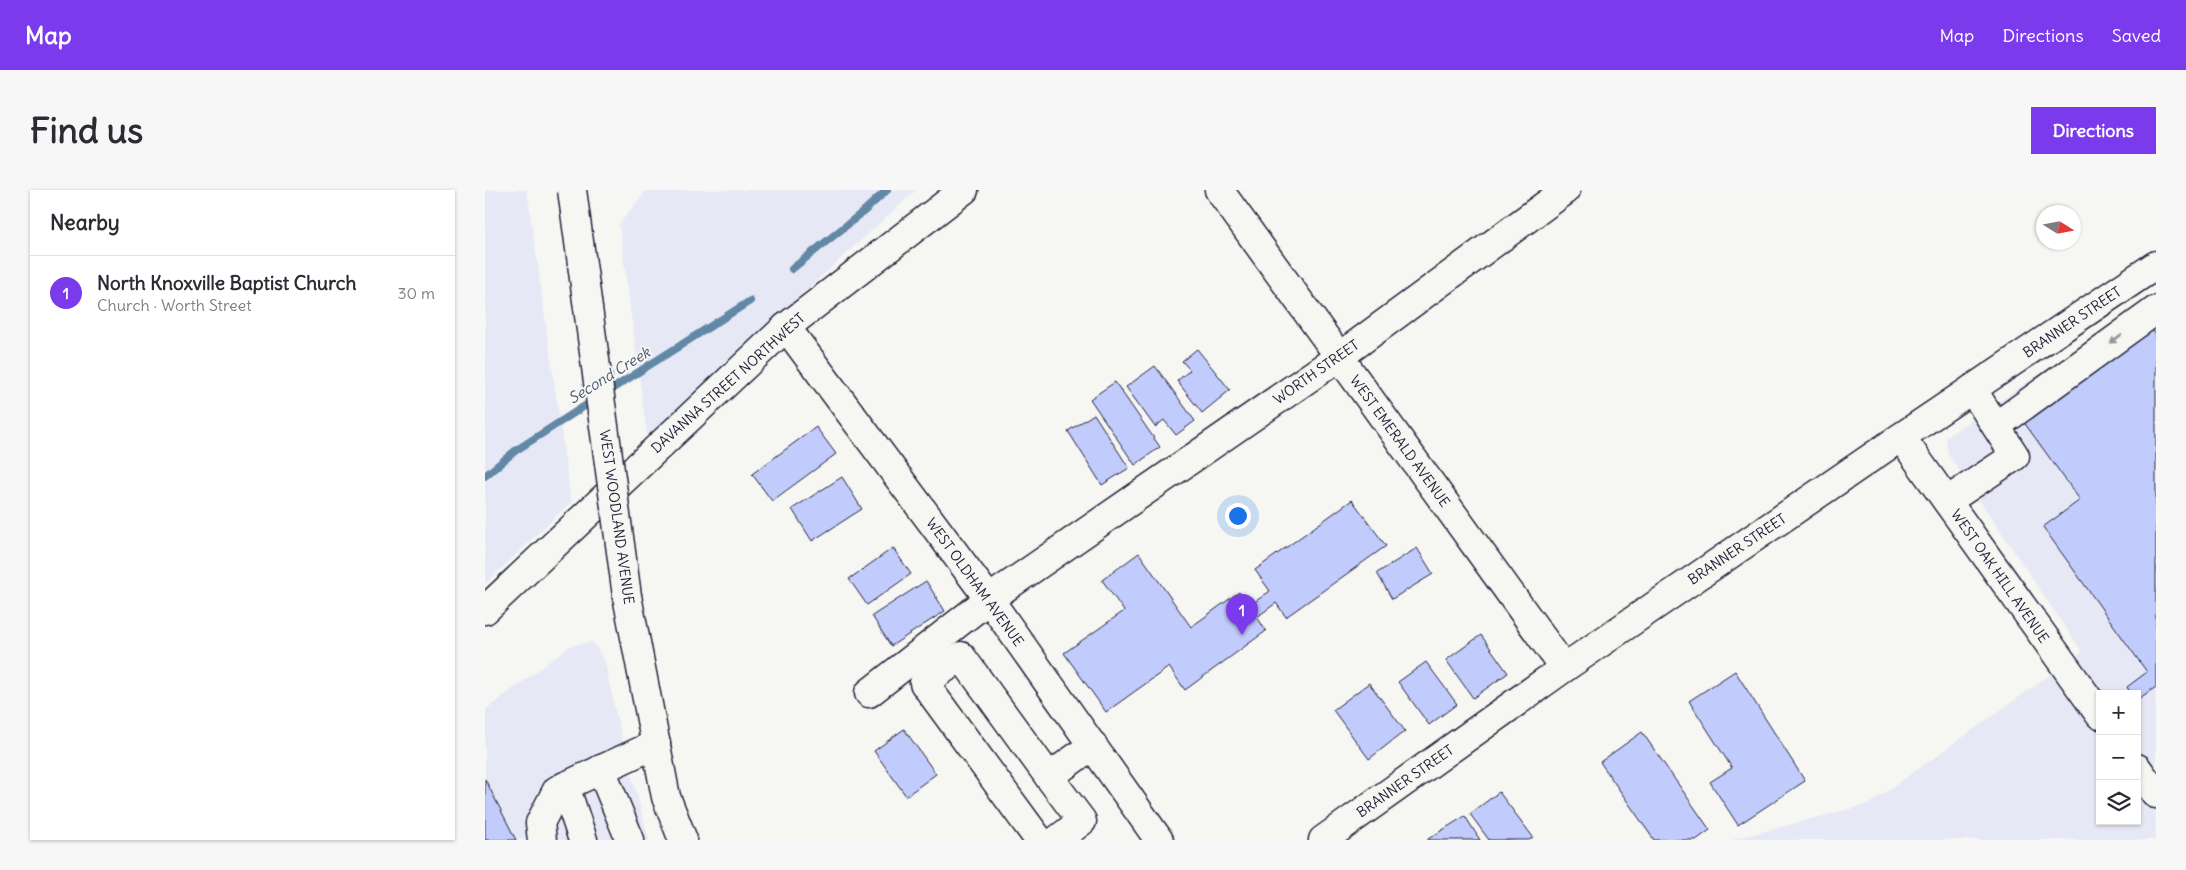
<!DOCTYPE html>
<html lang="en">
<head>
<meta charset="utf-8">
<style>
	body { margin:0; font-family:Delius,sans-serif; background:#f7f7f7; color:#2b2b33 }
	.controls { position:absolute; right:15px; bottom:15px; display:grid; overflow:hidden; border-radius:0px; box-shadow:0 1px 4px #0004 }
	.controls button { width:45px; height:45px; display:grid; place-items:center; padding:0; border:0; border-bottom:1px solid #e1e1e2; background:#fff; color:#2b2b33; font:25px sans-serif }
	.compass { position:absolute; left:1551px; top:15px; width:45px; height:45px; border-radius:50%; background:#fff; box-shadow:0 1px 4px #0004; rotate:101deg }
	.you { position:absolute; left:752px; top:325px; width:18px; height:18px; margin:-12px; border:4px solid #fff; border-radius:50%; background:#1a73e8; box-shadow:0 0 0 8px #1a73e833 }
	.badge { display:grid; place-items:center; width:32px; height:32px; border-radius:50%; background:#7c3aed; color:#fff; font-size:16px; font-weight:700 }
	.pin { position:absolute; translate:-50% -41px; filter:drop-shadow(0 1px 2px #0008) }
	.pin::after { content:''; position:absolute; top:26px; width:18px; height:15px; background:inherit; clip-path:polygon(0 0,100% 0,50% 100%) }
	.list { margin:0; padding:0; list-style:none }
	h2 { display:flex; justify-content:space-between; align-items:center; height:65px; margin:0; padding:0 20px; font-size:21px }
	h2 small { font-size:16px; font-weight:400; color:#7c7c81 }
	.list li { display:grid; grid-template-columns:32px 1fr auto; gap:15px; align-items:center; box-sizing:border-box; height:75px; padding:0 20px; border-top:1px solid #e1e1e2 }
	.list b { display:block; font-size:19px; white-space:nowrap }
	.list p { margin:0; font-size:16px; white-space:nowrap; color:#7c7c81 }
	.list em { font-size:16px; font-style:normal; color:#7c7c81 }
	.icon { flex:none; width:28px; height:28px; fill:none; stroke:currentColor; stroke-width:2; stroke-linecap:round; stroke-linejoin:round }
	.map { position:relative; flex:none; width:1671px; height:650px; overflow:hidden; border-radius:0px }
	header { display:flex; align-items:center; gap:30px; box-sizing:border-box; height:70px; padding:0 25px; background:#7c3aed; color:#fff }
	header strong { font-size:24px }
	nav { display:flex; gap:28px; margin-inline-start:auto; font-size:18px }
	.intro { display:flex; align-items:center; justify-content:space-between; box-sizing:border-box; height:120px; padding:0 30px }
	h1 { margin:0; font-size:35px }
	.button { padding:12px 22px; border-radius:0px; background:#7c3aed; color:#fff; font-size:18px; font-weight:700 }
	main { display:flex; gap:30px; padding:0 30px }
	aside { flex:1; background:#fff; border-radius:0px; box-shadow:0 1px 4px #0004 }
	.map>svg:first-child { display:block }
	.built { fill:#e6e9f5; fill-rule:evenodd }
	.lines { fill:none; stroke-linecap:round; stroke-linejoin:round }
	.stream { stroke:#6288a6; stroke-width:8 }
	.building { fill:#c1ccfd; stroke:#22223b }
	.minor-casing { stroke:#22223b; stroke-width:31 }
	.major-casing { stroke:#22223b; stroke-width:31 }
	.minor { stroke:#f6f6f2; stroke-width:28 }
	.major { stroke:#f6f6f2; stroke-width:28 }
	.major-bridge-casing { stroke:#22223b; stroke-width:31; stroke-linecap:butt }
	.major-bridge { stroke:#f6f6f2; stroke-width:28 }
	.oneway { fill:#9797a0 }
	.labels { text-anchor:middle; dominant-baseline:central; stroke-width:4; stroke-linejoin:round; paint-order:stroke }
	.street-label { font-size:14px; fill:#22223b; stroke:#f6f6f2 }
	.water-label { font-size:15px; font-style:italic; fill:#425571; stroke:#f6f6f2 }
</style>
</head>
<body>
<header>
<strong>Map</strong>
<nav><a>Map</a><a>Directions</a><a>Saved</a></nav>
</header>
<div class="intro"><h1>Find us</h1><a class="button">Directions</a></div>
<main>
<aside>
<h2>Nearby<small></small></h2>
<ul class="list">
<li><span class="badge">1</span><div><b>North Knoxville Baptist Church</b><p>Church · Worth Street</p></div><em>30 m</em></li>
</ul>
</aside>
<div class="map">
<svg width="1671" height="650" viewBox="0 0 1671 650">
	<rect width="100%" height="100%" fill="#f6f6f2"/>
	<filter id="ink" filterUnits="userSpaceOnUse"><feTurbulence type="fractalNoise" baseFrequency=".02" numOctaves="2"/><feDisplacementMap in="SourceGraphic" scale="10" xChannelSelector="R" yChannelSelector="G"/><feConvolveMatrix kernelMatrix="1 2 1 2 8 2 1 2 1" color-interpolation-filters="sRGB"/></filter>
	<g filter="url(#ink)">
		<!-- built -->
		<g class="built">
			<path d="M0,0H42L86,312L0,394Z"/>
			<path d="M162,0H431L162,246L134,34Z"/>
			<path d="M1671,105V650H1246L1384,614L1597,462L1463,264L1461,247ZM1615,504H1652V631H1615Z"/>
			<path d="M108,452L120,472L131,525L164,650H0V520L85,456Z"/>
		</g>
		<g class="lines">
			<!-- stream -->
			<g class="stream">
				<path d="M307,79L378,22L402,0"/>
				<path d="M119,204L265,111"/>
				<path d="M0,286L30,261L109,210"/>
			</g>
		</g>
		<!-- building -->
		<g class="building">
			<path d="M1666,138L1671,145V497L1652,510V504H1646L1642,497L1662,482L1558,337L1595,310L1538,231Z"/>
			<path d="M712,159L745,200L717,223L692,191L705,180L697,171Z"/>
			<path d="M670,176L710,231L691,245L679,230L670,237L641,197Z"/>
			<path d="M630,192L675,257L650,275L605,209Z"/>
			<path d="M609,224L644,278L617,295L583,241Z"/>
			<path d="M331,237L351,264L287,311L267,284Z"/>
			<path d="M357,287L377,319L327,351L307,319Z"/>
			<path d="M867,310L901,356L801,427L791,413L772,427L781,441L700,500L684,477L621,522L579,463L639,421L617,390L654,363L706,437L754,402L764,416L785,401L770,380Z"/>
			<path d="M408,358L426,384L382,415L364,389Z"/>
			<path d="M932,358L948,384L907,409L892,383Z"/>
			<path d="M441,391L460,421L406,456L387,426Z"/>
			<path d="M996,445L1023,483L988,508L961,470Z"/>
			<path d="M941,472L972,514L944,535L913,492Z"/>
			<path d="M1250,481L1320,591L1253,635L1225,592L1247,578L1204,511Z"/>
			<path d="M884,493L920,541L884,569L848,520Z"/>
			<path d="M419,539L451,584L421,606L389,561Z"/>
			<path d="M1157,542L1225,640L1211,650H1169L1115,572Z"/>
			<path d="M0,589L31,650H0Z"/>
			<path d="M1014,602L1048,647L1044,650H1004L985,624Z"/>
			<path d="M980,626L995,650H943V649Z"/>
		</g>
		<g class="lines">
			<!-- minor casing -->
			<g class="minor-casing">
				<g id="minor">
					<path d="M734,0L1079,478"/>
					<path d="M301,137L504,409L674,650"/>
					<path d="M1511,236L1671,120"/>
					<path d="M1416,247L1615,525"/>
					<path d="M1462,311L1530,266L1487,199"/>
					<path d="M0,420L301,137L479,0"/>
					<path d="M444,457L460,478L439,493L554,650"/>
					<path d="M460,478L476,466L564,587"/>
					<path d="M384,503L504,409L854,167L1081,0"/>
					<path d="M1652,578L1671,604"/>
					<path d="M116,579L145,650"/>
					<path d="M80,596L98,650"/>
					<path d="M57,650L55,633L72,600L171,554"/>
					<path d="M572,650L597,631L564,587L608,555"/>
					<path d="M838,650L1079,478L1416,247L1671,75"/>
				</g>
			</g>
			<!-- major casing -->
			<g class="major-casing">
				<path id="major" d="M142,406L181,607L198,650"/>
			</g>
			<!-- minor -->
			<use href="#minor" class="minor"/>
			<!-- major -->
			<use href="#major" class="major"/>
			<!-- major-bridge casing -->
			<g class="major-bridge-casing">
				<path id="major-bridge" d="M87,0L142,406"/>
			</g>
			<!-- major-bridge -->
			<use href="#major-bridge" class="major-bridge"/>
		</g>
		<!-- one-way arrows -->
		<defs><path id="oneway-solid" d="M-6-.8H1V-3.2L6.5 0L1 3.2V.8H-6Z" transform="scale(1.25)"/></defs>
		<use class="oneway" href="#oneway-solid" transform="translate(1631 149) rotate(144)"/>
	</g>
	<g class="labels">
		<!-- street labels -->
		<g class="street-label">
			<text transform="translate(1587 132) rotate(-34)">BRANNER STREET</text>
			<text transform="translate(831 182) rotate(-35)">WORTH STREET</text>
			<text transform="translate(243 193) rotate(-42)">DAVANNA STREET NORTHWEST</text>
			<text transform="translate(915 251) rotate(54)">WEST EMERALD AVENUE</text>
			<text transform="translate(132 327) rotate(82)">WEST WOODLAND AVENUE</text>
			<text transform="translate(1252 359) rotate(-34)">BRANNER STREET</text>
			<text transform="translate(1515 386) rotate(55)">WEST OAK HILL AVENUE</text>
			<text transform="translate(490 392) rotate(54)">WEST OLDHAM AVENUE</text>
			<text transform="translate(920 591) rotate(-35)">BRANNER STREET</text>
		</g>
		<!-- water labels -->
		<g class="water-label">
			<text transform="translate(124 185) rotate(-32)">Second Creek</text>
		</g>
	</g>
</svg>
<div class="controls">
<button>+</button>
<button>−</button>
<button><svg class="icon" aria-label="layers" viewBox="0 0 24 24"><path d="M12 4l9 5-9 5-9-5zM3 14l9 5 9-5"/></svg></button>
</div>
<svg class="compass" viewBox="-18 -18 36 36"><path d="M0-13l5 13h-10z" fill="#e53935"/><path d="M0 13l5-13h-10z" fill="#7c7c81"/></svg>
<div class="you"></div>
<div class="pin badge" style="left:757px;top:445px">1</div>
</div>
</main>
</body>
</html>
